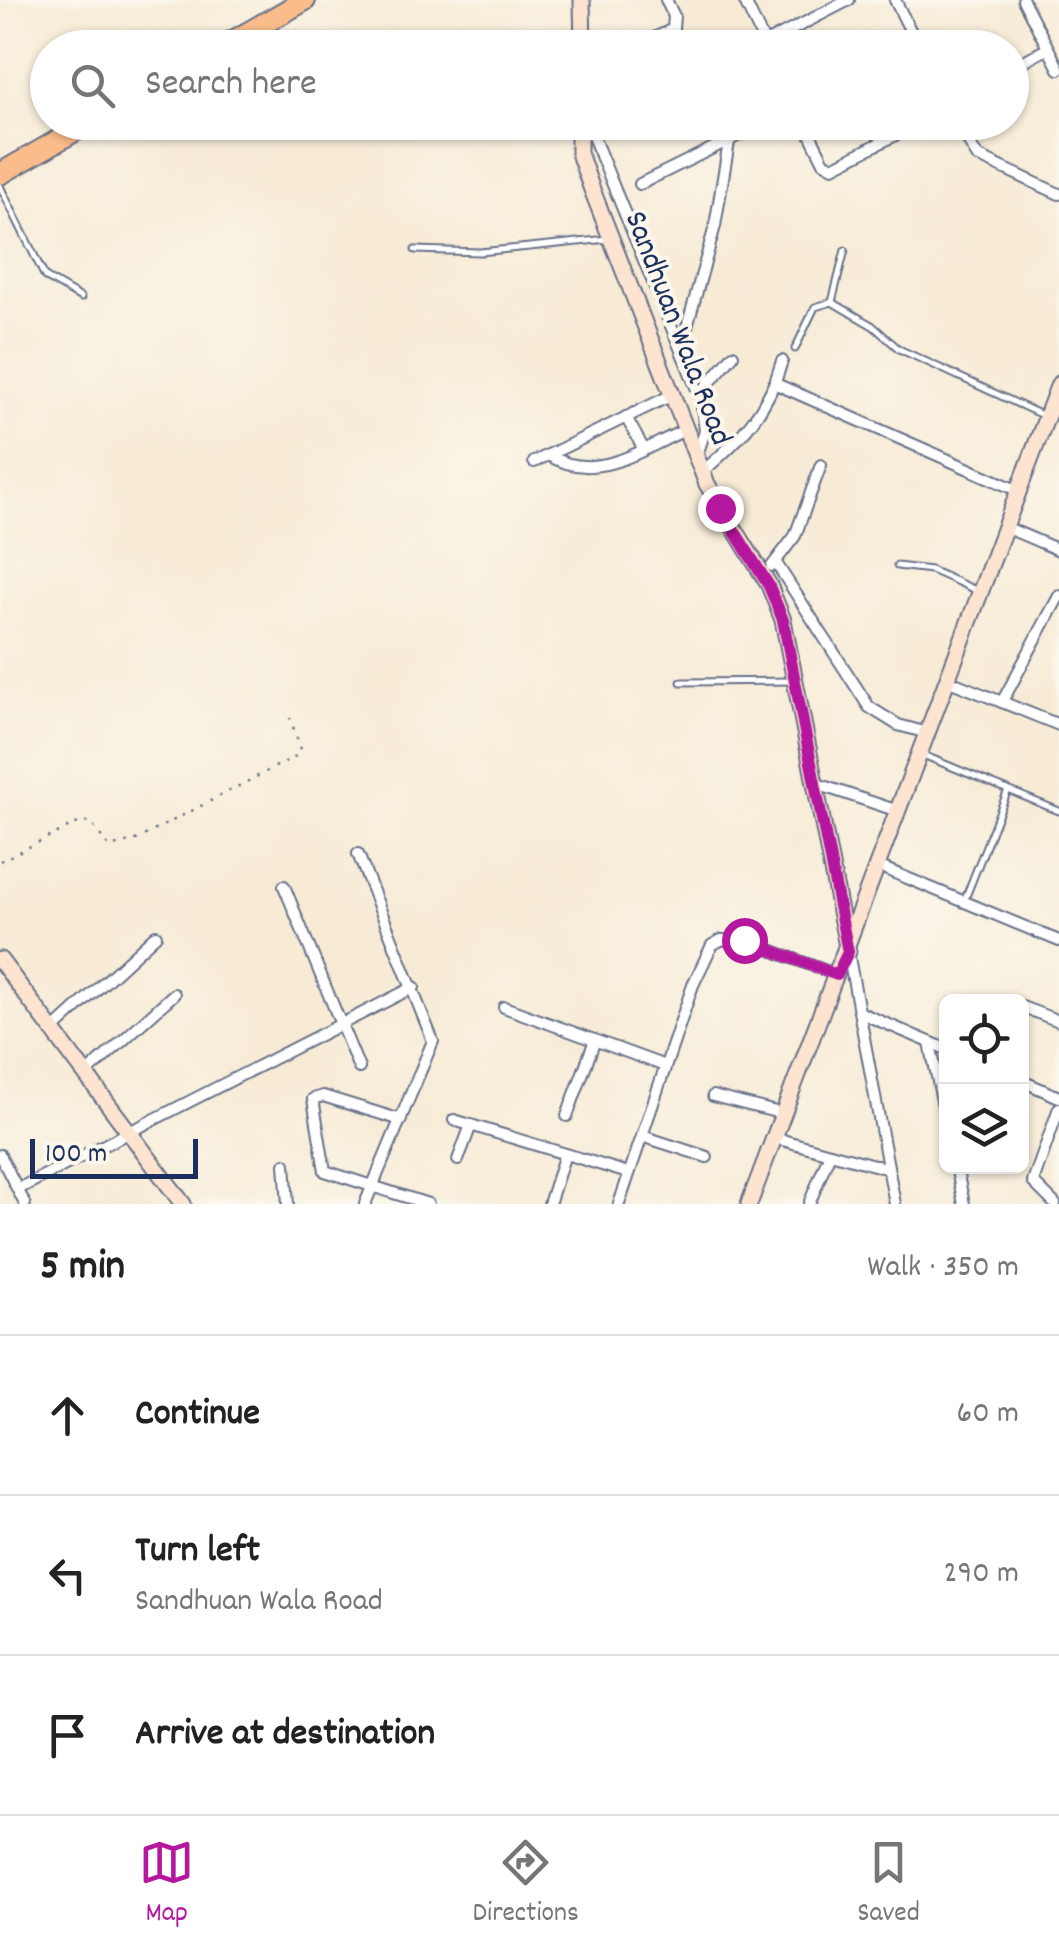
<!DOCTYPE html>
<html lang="en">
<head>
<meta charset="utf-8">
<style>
	body { margin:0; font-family:Dekko,sans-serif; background:#f6f6f6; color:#222 }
	.controls { position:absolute; right:30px; bottom:30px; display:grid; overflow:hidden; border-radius:15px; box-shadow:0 2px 8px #0004 }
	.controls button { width:90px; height:90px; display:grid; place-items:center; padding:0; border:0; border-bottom:2px solid #e0e0e0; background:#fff; color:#222; font:50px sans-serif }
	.scale { position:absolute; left:30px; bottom:25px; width:168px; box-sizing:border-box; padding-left:10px; border:5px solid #1b2f5e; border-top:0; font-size:28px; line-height:35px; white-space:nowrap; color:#1b2f5e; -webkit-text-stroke:8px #fbf7ec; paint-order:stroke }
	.stop { position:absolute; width:30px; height:30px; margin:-22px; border:8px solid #b5179e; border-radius:50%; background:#fff }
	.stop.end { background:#b5179e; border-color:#fff; box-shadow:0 2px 10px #0008 }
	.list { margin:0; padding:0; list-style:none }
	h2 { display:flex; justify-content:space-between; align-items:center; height:130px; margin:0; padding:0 40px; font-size:42px }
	h2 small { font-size:32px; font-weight:400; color:#767676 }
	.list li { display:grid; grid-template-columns:65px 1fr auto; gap:30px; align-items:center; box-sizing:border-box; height:160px; padding:0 40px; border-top:2px solid #e0e0e0 }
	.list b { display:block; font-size:38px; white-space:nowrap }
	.list p { margin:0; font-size:32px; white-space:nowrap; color:#767676 }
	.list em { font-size:32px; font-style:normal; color:#767676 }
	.icon { flex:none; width:55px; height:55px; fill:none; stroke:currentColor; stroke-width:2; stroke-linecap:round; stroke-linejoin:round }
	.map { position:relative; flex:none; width:1059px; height:1204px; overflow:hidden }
	.search { position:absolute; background:#fff; box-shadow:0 2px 8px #0004; left:30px; right:30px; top:30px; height:110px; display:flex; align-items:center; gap:25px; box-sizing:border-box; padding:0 35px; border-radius:55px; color:#767676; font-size:38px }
	.sheet { height:610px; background:#fff }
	nav { display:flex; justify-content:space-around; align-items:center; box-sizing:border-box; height:140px; border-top:2px solid #e0e0e0; background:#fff; font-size:28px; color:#767676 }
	nav a { display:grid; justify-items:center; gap:5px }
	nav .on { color:#b5179e }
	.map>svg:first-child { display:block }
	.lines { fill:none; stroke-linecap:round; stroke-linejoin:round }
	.lane-casing { stroke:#687188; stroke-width:9 }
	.street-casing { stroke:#687188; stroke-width:14 }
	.secondary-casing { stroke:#687188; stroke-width:19 }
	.highway-casing { stroke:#687188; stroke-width:24 }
	.path { stroke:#687188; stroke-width:2.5; stroke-dasharray:2.5 8; stroke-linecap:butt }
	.lane { stroke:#fff; stroke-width:5 }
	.street { stroke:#fff; stroke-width:10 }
	.secondary { stroke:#fde4d1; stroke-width:15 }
	.highway { stroke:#fabc8b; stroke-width:20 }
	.route { stroke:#b5179e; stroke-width:12 }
	.labels { text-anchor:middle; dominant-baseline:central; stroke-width:8; stroke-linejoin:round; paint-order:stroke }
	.street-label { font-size:32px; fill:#1b2f5e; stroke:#fbf7ec }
</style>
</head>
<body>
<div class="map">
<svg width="1059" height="1204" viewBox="0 0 1059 1204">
	<rect width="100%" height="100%" fill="#fbf7ec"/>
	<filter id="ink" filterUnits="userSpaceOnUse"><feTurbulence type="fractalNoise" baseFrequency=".01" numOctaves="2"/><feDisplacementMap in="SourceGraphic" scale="20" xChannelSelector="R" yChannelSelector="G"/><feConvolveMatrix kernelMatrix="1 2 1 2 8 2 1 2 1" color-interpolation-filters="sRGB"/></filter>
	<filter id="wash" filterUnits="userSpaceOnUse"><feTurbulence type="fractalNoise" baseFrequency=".0048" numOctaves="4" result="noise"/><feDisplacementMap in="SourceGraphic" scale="40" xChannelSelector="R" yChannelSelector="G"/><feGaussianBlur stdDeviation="2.25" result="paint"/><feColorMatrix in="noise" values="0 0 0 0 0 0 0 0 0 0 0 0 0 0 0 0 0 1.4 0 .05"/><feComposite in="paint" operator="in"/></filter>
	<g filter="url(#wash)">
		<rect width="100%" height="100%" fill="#f7ebd6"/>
	</g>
	<g filter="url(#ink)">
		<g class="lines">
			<!-- lane casing -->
			<g class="lane-casing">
				<g id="lane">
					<path d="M0,186L45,277L81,298"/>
					<path d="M415,250L480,252L608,239"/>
					<path d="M832,302L845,250"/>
					<path d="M795,349L815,307L832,302L873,326L899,349L1044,416"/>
					<path d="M897,566L931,570L978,591"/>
					<path d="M681,682L794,681"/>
					<path d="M923,755L1059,811"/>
					<path d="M965,899L1008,790"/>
				</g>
			</g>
			<!-- street casing -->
			<g class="street-casing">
				<g id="street">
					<path d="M744,0L767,48"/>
					<path d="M895,0L919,48"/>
					<path d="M1023,0L1059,69"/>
					<path d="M633,48L673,29L674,16L666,0"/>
					<path d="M756,48L849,0"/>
					<path d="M1012,67L1047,49"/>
					<path d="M804,122L824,162L833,167L921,122"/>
					<path d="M957,122L977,156L1059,194"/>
					<path d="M590,129L701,399L705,431L696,458"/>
					<path d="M584,130L606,122"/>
					<path d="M640,184L766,122"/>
					<path d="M681,349L715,226L729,142"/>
					<path d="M776,384L1019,491"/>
					<path d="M699,395L733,355"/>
					<path d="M626,417L643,448"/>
					<path d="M548,455C597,484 640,450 687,429"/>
					<path d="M534,462L674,394"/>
					<path d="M702,472C741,439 768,411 782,361"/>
					<path d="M1005,527L1059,550"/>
					<path d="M776,563L869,707L898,725L928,733"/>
					<path d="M772,566L795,536L821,465"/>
					<path d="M947,680L1059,725"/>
					<path d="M1002,702L1059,596"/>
					<path d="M817,784L898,811"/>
					<path d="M358,854L433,1041L365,1204"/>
					<path d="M878,866L1059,941"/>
					<path d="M284,886L359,1068"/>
					<path d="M848,952L895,1204"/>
					<path d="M504,1007L665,1066"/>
					<path d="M1022,1007L1059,1021"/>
					<path d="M861,1013L946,1049"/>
					<path d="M54,1029L156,935"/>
					<path d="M930,1043L946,1120"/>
					<path d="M87,1073L174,994"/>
					<path d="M1022,1081L1059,1097"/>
					<path d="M713,1096L784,1114"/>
					<path d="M567,1116L595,1040"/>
					<path d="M401,1120L323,1096L313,1099L325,1171L428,1204"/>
					<path d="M454,1120L628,1173"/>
					<path d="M642,1136L707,1157"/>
					<path d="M775,1138L885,1168"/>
					<path d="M0,1155L25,1204"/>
					<path d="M458,1160L471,1125"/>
					<path d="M285,1164L288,1204"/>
					<path d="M956,1166L964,1204"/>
					<path d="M18,1189L414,987"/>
					<path d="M549,1204L565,1154"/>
					<path d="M619,1204L693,985L712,945L721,940H744L837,975"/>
					<path d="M809,1204L830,1153"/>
					<path d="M1055,1204L1033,1182L1059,1108"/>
				</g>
			</g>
			<!-- secondary casing -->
			<g class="secondary-casing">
				<g id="secondary">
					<path d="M582,0L583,48"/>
					<path d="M579,122V153L591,187L707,484L769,585L783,620L848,952"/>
					<path d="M0,960L183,1204"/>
					<path d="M749,1204L1059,384"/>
				</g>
			</g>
			<!-- highway casing -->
			<g class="highway-casing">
				<g id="highway">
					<path d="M221,48L305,0"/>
					<path d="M0,174L90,122"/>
				</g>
			</g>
			<!-- path -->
			<path class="path" d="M0,861L82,821L92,824L109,847L134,841L296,756L300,747L290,718"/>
			<!-- lane -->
			<use href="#lane" class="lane"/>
			<!-- street -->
			<use href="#street" class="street"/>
			<!-- secondary -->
			<use href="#secondary" class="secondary"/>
			<!-- highway -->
			<use href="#highway" class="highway"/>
		</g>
	</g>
	<g class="lines" filter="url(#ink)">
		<!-- route -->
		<path class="route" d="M720,508L769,586L783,620L848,952L837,975L744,940"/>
	</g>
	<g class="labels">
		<!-- street labels -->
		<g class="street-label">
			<text transform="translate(676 329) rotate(69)">Sandhuan Wala Road</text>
		</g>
	</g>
</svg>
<div class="controls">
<button><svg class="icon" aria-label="locate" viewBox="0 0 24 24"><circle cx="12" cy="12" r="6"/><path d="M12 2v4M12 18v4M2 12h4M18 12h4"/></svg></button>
<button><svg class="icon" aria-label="layers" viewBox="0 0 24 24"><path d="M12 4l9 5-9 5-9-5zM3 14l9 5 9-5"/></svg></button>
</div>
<div class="scale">100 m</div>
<div class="stop" style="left:744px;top:940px"></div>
<div class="stop end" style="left:720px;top:508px"></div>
<div class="search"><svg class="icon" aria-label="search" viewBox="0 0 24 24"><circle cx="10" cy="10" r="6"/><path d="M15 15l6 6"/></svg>Search here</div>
</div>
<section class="sheet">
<h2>5 min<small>Walk · 350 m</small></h2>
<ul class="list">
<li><svg class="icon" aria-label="ahead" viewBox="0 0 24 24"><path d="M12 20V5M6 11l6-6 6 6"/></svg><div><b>Continue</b></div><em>60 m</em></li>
<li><svg class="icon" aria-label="left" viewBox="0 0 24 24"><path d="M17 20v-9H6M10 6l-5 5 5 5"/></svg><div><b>Turn left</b><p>Sandhuan Wala Road</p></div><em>290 m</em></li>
<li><svg class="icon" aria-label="arrive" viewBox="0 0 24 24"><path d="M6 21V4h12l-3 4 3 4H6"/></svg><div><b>Arrive at destination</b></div></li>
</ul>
</section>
<nav>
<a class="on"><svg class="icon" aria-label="map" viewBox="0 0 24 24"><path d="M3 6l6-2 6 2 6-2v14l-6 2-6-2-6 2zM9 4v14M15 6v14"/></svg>Map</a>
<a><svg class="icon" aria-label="directions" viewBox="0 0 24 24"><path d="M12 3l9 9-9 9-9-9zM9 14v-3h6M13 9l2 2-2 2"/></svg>Directions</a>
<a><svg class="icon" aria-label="saved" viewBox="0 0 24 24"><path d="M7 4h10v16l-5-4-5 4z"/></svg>Saved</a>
</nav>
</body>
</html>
